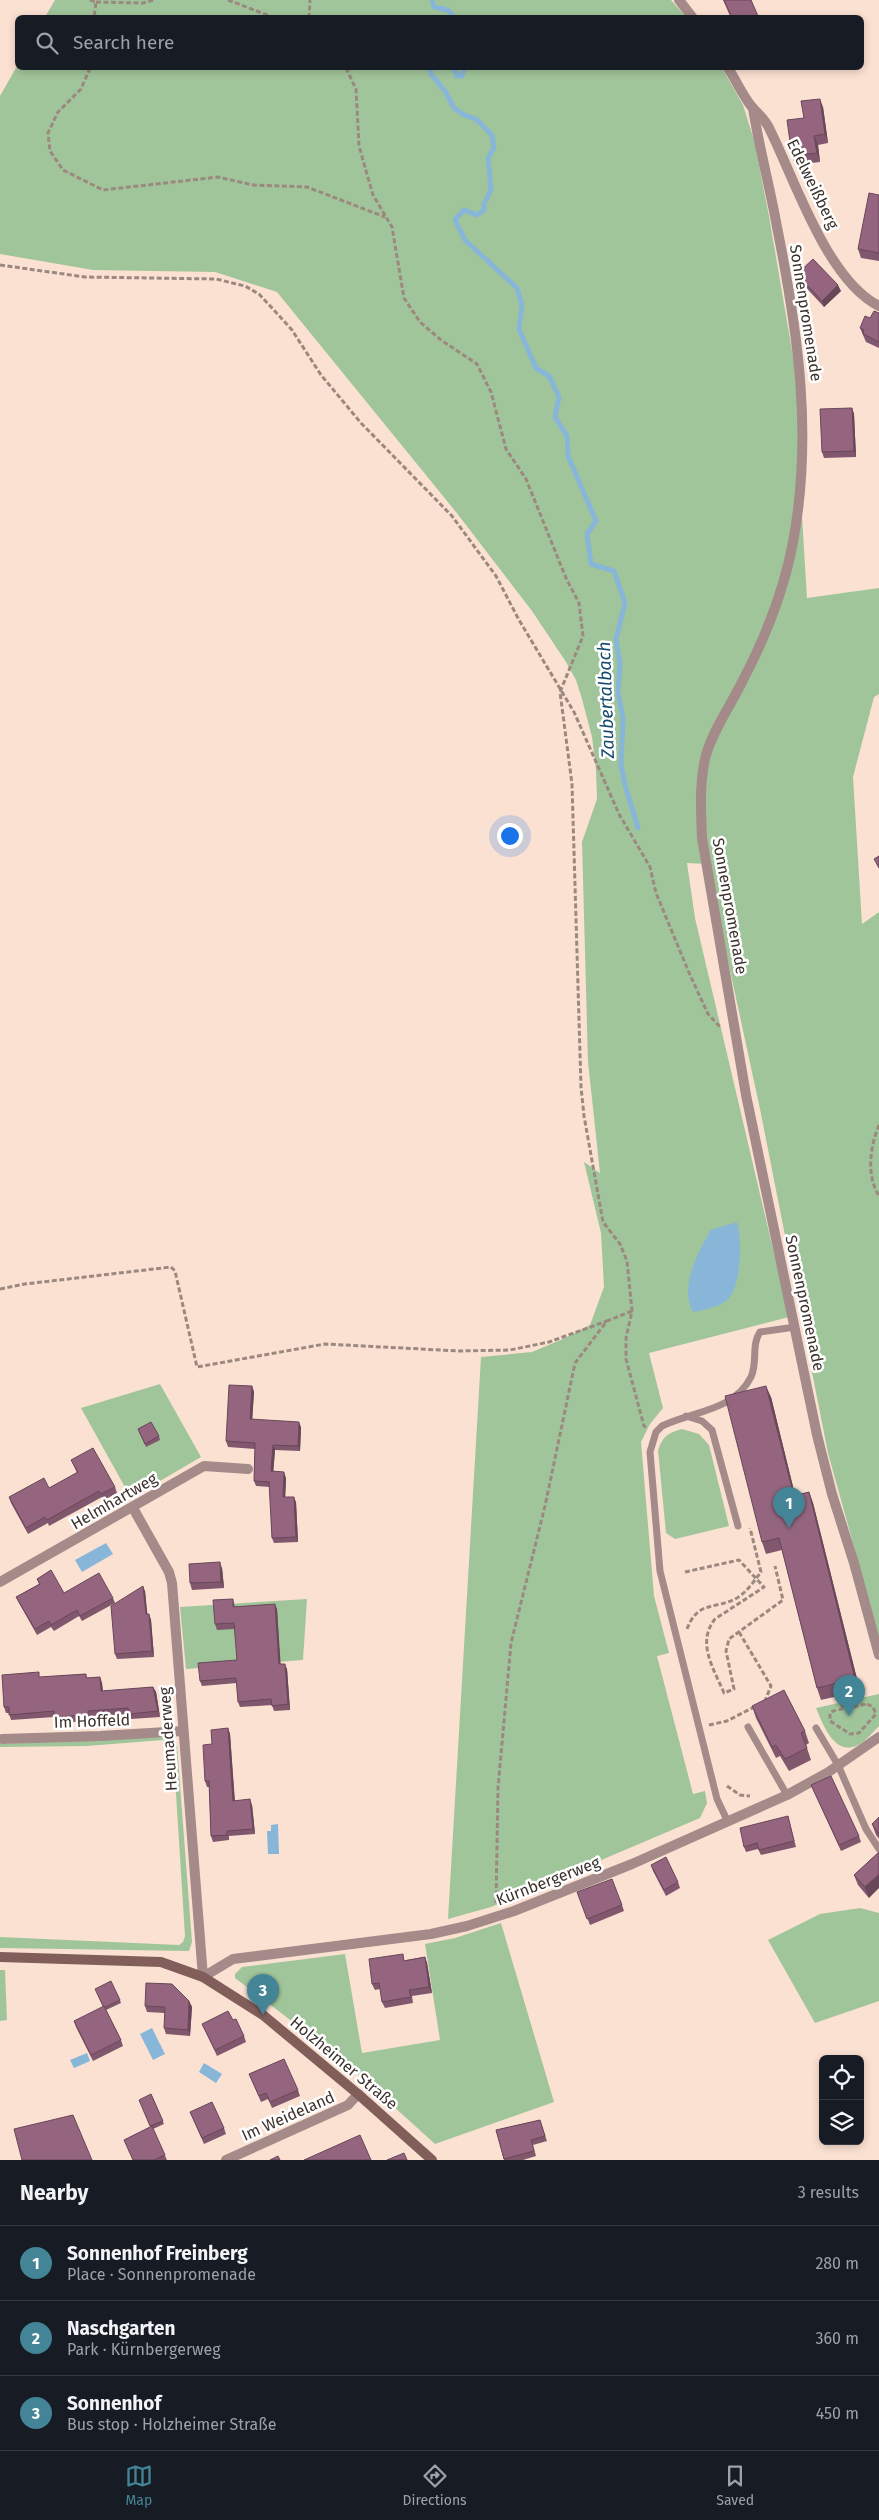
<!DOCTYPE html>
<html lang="en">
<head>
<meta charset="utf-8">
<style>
	body { margin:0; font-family:"Fira Sans",sans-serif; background:#20242c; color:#f1f3f6 }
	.controls { position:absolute; right:15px; bottom:15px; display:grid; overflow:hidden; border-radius:8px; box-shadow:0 2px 8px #0003 }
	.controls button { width:45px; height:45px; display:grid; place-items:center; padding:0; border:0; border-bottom:1px solid #363941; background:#171b24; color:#f1f3f6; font:25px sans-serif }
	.you { position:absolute; left:509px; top:835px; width:18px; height:18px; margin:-12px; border:4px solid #fff; border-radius:50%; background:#1a73e8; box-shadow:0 0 0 8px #1a73e833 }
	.badge { display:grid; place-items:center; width:32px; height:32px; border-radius:50%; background:#438596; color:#fff; font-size:16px; font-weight:700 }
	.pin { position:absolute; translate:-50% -41px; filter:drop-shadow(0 1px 2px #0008) }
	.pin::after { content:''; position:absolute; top:26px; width:18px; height:15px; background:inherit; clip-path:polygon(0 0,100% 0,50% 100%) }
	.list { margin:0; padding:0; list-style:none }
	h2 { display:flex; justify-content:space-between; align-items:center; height:65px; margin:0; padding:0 20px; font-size:21px }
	h2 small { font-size:16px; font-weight:400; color:#9ea1a6 }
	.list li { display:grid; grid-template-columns:32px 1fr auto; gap:15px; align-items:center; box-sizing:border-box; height:75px; padding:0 20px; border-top:1px solid #363941 }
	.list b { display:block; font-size:19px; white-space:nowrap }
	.list p { margin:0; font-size:16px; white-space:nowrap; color:#9ea1a6 }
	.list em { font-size:16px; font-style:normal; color:#9ea1a6 }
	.icon { flex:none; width:28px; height:28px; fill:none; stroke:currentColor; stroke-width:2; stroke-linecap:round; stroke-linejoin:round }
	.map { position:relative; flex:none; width:879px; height:2160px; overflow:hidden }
	.search { position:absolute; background:#171b24; box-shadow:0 2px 8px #0003; left:15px; right:15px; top:15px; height:55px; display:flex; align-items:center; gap:12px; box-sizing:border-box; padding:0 18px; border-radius:8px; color:#9ea1a6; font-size:19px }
	.sheet { height:290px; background:#171b24 }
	nav { display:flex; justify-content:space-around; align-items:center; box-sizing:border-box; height:70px; border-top:1px solid #363941; background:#171b24; font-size:14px; color:#9ea1a6 }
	nav a { display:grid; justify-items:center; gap:2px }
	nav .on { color:#438596 }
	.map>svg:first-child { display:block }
	.green { fill:#a1c59b }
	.water { fill:#87b6d9 }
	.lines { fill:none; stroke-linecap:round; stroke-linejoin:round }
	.stream { stroke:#87b6d9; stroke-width:5 }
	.path { stroke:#9b897f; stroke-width:3; stroke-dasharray:5 2.5; stroke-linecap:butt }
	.lane { stroke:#a48a88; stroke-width:7 }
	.street { stroke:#a48a88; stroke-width:10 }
	.secondary { stroke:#825e5b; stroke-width:10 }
	.wall { fill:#80576d }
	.shaded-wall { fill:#684759 }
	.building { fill:#95657f; stroke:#684759 }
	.labels { text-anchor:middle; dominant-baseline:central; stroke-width:5; stroke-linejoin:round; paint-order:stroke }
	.street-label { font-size:16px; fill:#3c322c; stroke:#fff }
	.water-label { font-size:18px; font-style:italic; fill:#144c6e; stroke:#fff }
</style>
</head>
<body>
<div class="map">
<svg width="879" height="2160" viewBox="0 0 879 2160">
	<rect width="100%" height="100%" fill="#fbe1d2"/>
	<!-- green -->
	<g class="green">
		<path d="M55,0H671L686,17H45Z"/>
		<path d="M17,66L18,68H722L743,105L754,140L769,216L797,380L798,451L807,598L879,588V694L874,697L853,777L862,924L879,912V1637L828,1453L760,1109L707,864L687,863L695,918L789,1317L649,1353L663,1408L650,1424L641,1442L654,1596L669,1653L657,1656L693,1794L705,1791L707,1803L700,1818L491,1907L448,1919L481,1357L532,1352L563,1339L590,1325L604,1287L601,1233L584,1162L600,1173L588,1062L582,842L597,799L596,770L592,737L582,699L576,680L566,662L532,611L456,512L277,292L215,272L93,270L0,254V96Z"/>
		<path d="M160,1384L201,1457L131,1498L81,1408Z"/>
		<path d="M682,1429L699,1434L709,1445L729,1526L675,1539L666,1533L658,1450C663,1436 668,1433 682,1429Z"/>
		<path d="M307,1599L303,1660L186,1669L180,1607Z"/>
		<path d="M879,1694V1726C873,1732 866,1741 858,1745C835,1757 823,1725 816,1708Z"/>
		<path d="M163,1737L174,1741L177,1745L192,1942L189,1951L0,1948V1937L179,1945L183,1942L185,1936L173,1746L163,1740L87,1746L0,1747V1744Z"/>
		<path d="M860,1908L879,1913V2001L815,2023L768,1940L820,1914Z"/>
		<path d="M501,1923L554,2102L435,2144L339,2057L235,1978V1974L242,1967L345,1954L362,2053L440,2040L425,1944L455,1938Z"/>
		<path d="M0,1970H5L7,2020L0,2021Z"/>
	</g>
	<!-- water -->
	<g class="water">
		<path d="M737,1222C742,1239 742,1289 726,1301C718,1307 704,1310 693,1312C679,1287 698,1252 711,1230Z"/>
		<path d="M106,1543L113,1554L82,1572L75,1560Z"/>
		<path d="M278,1824L279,1854H268L267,1831H271V1825Z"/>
		<path d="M152,2028L165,2054L153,2060L140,2034Z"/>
		<path d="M87,2053L90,2061L74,2068L70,2060Z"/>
		<path d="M204,2063L222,2074L216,2083L199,2072Z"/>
	</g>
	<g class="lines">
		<!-- stream -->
		<g class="stream">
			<path d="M432,0L434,7L448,10L454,18"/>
			<path d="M430,68L431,74L445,91L454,108L464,115L476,119L492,135L494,148L488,158L491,190L484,204V210L477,215L464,210L455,220L465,240L517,288L522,305L519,329L536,368L549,376L559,397L555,417L567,436L568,456L596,521L587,534L591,564L614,571L625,603L616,639L620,664L618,692L623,719L621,765L625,785L638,828"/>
			<path d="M454,68L457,76H462L464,68"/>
		</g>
		<!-- path -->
		<g class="path">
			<path d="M90,0L96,2L94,18"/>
			<path d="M228,0L275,18"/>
			<path d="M96,2L143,3L154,0"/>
			<path d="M309,18L310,0"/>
			<path d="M90,68L81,89L58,112L48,133L50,151L63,170L103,190L218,177L253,185L307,187L385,217"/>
			<path d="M346,68L356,89L359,146L373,195L392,227L404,298L420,322L441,340L477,364L491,392L506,449L526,479L566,578L579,603L583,636L560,692L572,784L581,1087L584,1116L603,1222L620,1244L627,1261L632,1311L626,1338V1359L644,1426L647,1428"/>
			<path d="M0,265L85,277L216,279L245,286L259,294L273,309L292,330L321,375L361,423L452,516L496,576L519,620L574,712L619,814L650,867L656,893L690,975L708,1014L721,1028"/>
			<path d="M879,1125C870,1147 866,1175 879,1196"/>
			<path d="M0,1289L25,1284L171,1267L175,1271L197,1367L325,1344L459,1351L510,1350L549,1342L607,1321"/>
			<path d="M685,1572L739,1560L764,1587L715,1619C696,1643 714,1669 724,1693L734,1689L726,1651L729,1639L783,1600L775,1566"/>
			<path d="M687,1629C698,1600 715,1610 737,1598C747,1592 754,1581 761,1572L750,1528"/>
			<path d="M739,1632L771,1686L765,1701"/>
			<path d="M842,1695V1709"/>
			<path d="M867,1704L873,1707L876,1714L859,1733L850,1734L830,1721V1713L833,1711Z"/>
			<path d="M709,1725L727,1721L756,1706"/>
			<path d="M727,1786L740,1795L750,1796"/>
			<path d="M496,1903L498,1788L511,1643L545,1506L575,1363L607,1321L632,1311"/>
		</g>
		<!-- lane -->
		<g class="lane">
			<path d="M686,1416L702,1421L712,1430L738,1526"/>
			<path d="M748,1727L787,1795"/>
			<path d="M816,1728L838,1765L866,1829L879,1849"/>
			<path d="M727,1820L717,1799L660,1571L650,1452L656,1432L662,1426C693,1411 734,1411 751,1377C758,1362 751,1345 760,1332L795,1327"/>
		</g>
		<!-- street -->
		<g class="street">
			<path d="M679,0L693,18"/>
			<path d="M728,68C736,80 742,95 752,107C759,115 765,118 770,130C795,180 827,280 879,306"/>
			<path d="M753,108C759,148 770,187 777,227C798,332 813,435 793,542C784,591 766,636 743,680C731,705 714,728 706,755C699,782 701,810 702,838L746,1095L817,1435L832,1494L854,1563L879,1655"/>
			<path d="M133,1508L169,1572L172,1583L203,1977L233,1959L431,1934L467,1926L514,1911L632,1864L787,1795L827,1773L879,1737"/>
			<path d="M0,1582L204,1466L248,1469"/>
			<path d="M2,1739L100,1736L183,1731"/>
			<path d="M226,2160L348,2105L358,2094"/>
		</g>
		<!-- secondary -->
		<path class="secondary" d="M0,1957L161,1962L203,1977L263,2015L358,2094L432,2160"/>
	</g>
	<!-- wall -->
	<g class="wall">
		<path d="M723,0H751L758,18H731Z"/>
		<path d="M823,107L828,143L818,145L820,162L795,165L792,156L804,118Z"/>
		<path d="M879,195V261L861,258L858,249Z"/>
		<path d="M797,274L841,291L824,307L799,280Z"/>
		<path d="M879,313V348L866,342L860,328L870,318Z"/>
		<path d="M852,408L854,414L856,457L824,458L822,452Z"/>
		<path d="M252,1386L254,1392L252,1419L301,1427L300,1451L275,1450L273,1471L286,1478L285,1497L296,1502L298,1542L274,1543L272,1538L270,1487L256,1486L254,1481L255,1449L228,1447L226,1441Z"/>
		<path d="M771,1397L795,1495L809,1492L813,1503L860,1691L821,1700L817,1688L782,1550L766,1554L762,1542Z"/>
		<path d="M139,1432L159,1436L160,1440L146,1447Z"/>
		<path d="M71,1460L115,1487L117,1493L104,1500L102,1497L49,1526L48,1523L28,1534L11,1503L9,1497L49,1488L77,1473Z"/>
		<path d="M222,1568L224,1588L192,1590L190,1583Z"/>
		<path d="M37,1579L64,1593L113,1598L115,1603L82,1621L79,1616L54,1631L51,1627L37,1635L19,1603L16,1597L39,1584Z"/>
		<path d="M145,1591L147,1614H149L151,1620L154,1657L117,1659L115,1654Z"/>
		<path d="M233,1599L235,1607L277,1609L280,1664L287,1669L290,1710L274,1711L272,1705L240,1707L238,1702L237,1683L202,1686L200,1681L237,1660L235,1629L217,1630L215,1624Z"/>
		<path d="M86,1674L87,1678L100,1677L102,1683L103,1691L153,1687L156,1692L160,1717L131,1719L129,1714L90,1717V1721L56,1723L54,1717L11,1720L9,1713H6L4,1707L41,1677Z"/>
		<path d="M752,1706L805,1731L809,1743L806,1745L811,1760L789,1771L780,1756L776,1758L756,1718Z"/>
		<path d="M228,1728L230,1734L235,1801L252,1805L255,1834L229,1836V1840L213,1842L211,1836L209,1787H207L205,1781L212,1744Z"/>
		<path d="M811,1785L859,1836L861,1842L841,1851Z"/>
		<path d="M788,1816L796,1847L761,1855L758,1849L746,1852L744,1847Z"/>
		<path d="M879,1817V1839L876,1835L872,1824Z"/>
		<path d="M879,1852L869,1898L858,1885L854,1875Z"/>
		<path d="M651,1865L678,1882L680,1888L666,1896L653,1871Z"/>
		<path d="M577,1892L622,1905L624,1911L590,1925Z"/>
		<path d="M425,1957L427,1963L432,1993L412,1996L413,2003L385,2008L382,2002L380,1989L375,1990L372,1984L406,1960Z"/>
		<path d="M120,2000L121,2003L106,2010L121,2040L123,2046L93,2061L76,2027L74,2021Z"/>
		<path d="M189,2001L192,2007L190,2036L166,2034L164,2028L165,2013L147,2012L145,2006Z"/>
		<path d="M233,2020L244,2036L246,2042L217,2056L202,2024Z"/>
		<path d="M249,2074L298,2090L300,2096L272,2108L268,2099L261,2102Z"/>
		<path d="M151,2094L164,2124L153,2129L167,2160H133L124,2140L150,2127Z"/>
		<path d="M190,2112L224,2128L226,2134L204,2144Z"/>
		<path d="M540,2120L547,2141L533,2145L536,2156L523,2160H504L496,2130Z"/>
	</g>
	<!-- shaded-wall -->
	<g class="shaded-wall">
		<path d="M820,99L823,107L828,143L825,134Z"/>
		<path d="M814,136L818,145L820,162L817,153Z"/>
		<path d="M838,285L841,291L824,307L822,301Z"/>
		<path d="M852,408L854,414L856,457L854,451Z"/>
		<path d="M252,1386L254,1392L252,1424L250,1419Z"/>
		<path d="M766,1386L771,1397L798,1507L794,1496Z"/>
		<path d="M299,1422L301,1427L300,1451L298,1446Z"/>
		<path d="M273,1445L275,1450L273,1477L271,1471Z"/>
		<path d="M284,1472L286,1478L285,1503L283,1497Z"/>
		<path d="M809,1492L813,1503L860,1691L855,1679Z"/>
		<path d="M294,1497L296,1502L298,1542L296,1537Z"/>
		<path d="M220,1562L222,1568L224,1588L221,1582Z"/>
		<path d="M143,1586L145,1591L148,1620L146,1614Z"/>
		<path d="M275,1604L277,1609L281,1669L279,1664Z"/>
		<path d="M149,1614L151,1620L154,1657L152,1651Z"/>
		<path d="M285,1664L287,1669L290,1710L288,1704Z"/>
		<path d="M100,1677L102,1683L103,1697L101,1691Z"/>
		<path d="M153,1687L156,1692L160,1717L158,1711Z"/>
		<path d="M228,1728L230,1734L235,1806L233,1801Z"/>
		<path d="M250,1799L252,1805L255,1834L253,1829Z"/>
		<path d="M879,1874V1888L869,1898L865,1887Z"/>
		<path d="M425,1957L427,1963L432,1993L429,1987Z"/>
		<path d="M189,2001L192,2007L190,2036L188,2030Z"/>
	</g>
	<!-- building -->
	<g class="building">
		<path d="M724,0H751L758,16L753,18H732Z"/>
		<path d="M820,99L825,134L814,136L817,153L792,156L787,120L804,118L801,101Z"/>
		<path d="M869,193L879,195V253L858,249Z"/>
		<path d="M813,259L838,285L822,301L797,274Z"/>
		<path d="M874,311L879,313V342L863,334L864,330L860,328L865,316L870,318Z"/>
		<path d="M852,408L854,451L822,452L820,409Z"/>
		<path d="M879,856V868L874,859Z"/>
		<path d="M229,1385L252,1386L250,1419L299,1422L298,1446L273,1445L271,1471L284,1472L283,1497H294L296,1537L272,1538L269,1482L254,1481L255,1443L226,1441Z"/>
		<path d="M766,1386L794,1496L809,1492L855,1679L817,1688L779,1538L762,1542L725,1396Z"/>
		<path d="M151,1422L159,1436L145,1444L138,1429Z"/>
		<path d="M93,1448L115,1487L101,1494L99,1491L47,1520L45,1517L26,1528L9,1497L44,1478L49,1488L78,1472L71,1460Z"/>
		<path d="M220,1562L221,1582L190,1583L189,1564Z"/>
		<path d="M51,1570L64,1593L99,1573L113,1598L80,1616L77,1610L51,1625L49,1621L35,1629L16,1597L40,1584L37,1579Z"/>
		<path d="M143,1586L146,1614H149L152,1651L115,1654L111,1606Z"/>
		<path d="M233,1599V1607L275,1604L279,1664H285L288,1704L272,1706L271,1699L238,1702L236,1678L200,1681L198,1663L237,1660L234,1623L215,1624L213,1600Z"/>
		<path d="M39,1672V1677L86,1674V1678L100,1677L101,1691L153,1687L158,1711L129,1714L128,1708L88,1711V1715L54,1717V1711L9,1715V1707H4L2,1675Z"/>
		<path d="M784,1690L805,1731L801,1733L807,1748L785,1759L776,1745L772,1747L752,1706Z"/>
		<path d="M228,1728L233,1801L250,1799L253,1829L227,1831V1835L211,1836L209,1781H205L203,1745L212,1744L211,1730Z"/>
		<path d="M831,1776L859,1836L839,1845L811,1785Z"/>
		<path d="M788,1816L794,1841L759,1850L757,1843L744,1847L740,1828Z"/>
		<path d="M879,1817V1834L872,1824Z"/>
		<path d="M879,1852V1874L865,1887L854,1875Z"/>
		<path d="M666,1857L678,1882L664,1890L651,1865Z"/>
		<path d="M612,1879L622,1905L587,1919L577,1892Z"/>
		<path d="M403,1954L404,1961L425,1957L429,1987L409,1990L411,1997L382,2002L379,1983L372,1984L369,1959Z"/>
		<path d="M111,1981L120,2000L105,2007L104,2006H103L95,1989Z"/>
		<path d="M146,1983L172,1984L189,2001L188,2030L164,2028L165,2007L145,2006Z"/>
		<path d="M104,2006L121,2040L91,2055L74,2021Z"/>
		<path d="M228,2011L233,2020L236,2019L244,2036L215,2050L202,2024Z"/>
		<path d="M284,2059L298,2090L270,2102L266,2093L259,2096L249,2074Z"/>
		<path d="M151,2094L163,2121L150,2126L139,2100Z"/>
		<path d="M212,2102L224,2128L202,2138L190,2112Z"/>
		<path d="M73,2115L92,2160H22L14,2129Z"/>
		<path d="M540,2120L545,2136L531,2140L534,2151L504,2159L496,2130Z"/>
		<path d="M152,2126L165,2155L154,2160H133L124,2140Z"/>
		<path d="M360,2135L371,2160H304Z"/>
		<path d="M404,2153L407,2160H387Z"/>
		<path d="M278,2156L280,2160H270Z"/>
	</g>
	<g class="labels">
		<!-- street labels -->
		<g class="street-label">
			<text transform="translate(813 184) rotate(64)">Edelweißberg</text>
			<text transform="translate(806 313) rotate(81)">Sonnenpromenade</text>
			<text transform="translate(730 906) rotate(80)">Sonnenpromenade</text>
			<text transform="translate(805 1303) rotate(78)">Sonnenpromenade</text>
			<text transform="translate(114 1501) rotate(-30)">Helmhartweg</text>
			<text transform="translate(92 1721) rotate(-2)">Im Hoffeld</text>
			<text transform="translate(168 1739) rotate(-94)">Heumaderweg</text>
			<text transform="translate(548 1881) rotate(-21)">Kürnbergerweg</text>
			<text transform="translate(344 2063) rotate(40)">Holzheimer Straße</text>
			<text transform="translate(288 2116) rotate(-24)">Im Weideland</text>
		</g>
		<!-- water labels -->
		<g class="water-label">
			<text transform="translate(606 700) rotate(-92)">Zaubertalbach</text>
		</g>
	</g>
</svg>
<div class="controls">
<button><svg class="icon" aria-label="locate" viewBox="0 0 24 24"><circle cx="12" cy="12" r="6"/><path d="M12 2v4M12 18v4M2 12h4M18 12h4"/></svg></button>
<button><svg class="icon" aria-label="layers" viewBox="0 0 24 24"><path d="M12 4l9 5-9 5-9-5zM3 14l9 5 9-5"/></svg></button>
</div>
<div class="you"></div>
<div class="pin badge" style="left:789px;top:1528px">1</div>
<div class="pin badge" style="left:849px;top:1716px">2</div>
<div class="pin badge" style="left:263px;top:2015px">3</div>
<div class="search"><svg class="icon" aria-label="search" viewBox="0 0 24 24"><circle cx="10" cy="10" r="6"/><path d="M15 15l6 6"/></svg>Search here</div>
</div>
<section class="sheet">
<h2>Nearby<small>3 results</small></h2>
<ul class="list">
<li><span class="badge">1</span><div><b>Sonnenhof Freinberg</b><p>Place · Sonnenpromenade</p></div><em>280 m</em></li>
<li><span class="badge">2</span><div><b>Naschgarten</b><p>Park · Kürnbergerweg</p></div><em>360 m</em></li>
<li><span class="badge">3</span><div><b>Sonnenhof</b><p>Bus stop · Holzheimer Straße</p></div><em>450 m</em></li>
</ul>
</section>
<nav>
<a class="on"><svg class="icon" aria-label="map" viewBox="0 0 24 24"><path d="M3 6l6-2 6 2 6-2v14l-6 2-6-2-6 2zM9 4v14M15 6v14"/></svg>Map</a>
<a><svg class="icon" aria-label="directions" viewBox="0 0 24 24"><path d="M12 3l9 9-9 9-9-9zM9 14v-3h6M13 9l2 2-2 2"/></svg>Directions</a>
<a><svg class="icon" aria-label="saved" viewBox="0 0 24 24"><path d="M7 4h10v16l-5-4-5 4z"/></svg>Saved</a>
</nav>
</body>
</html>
